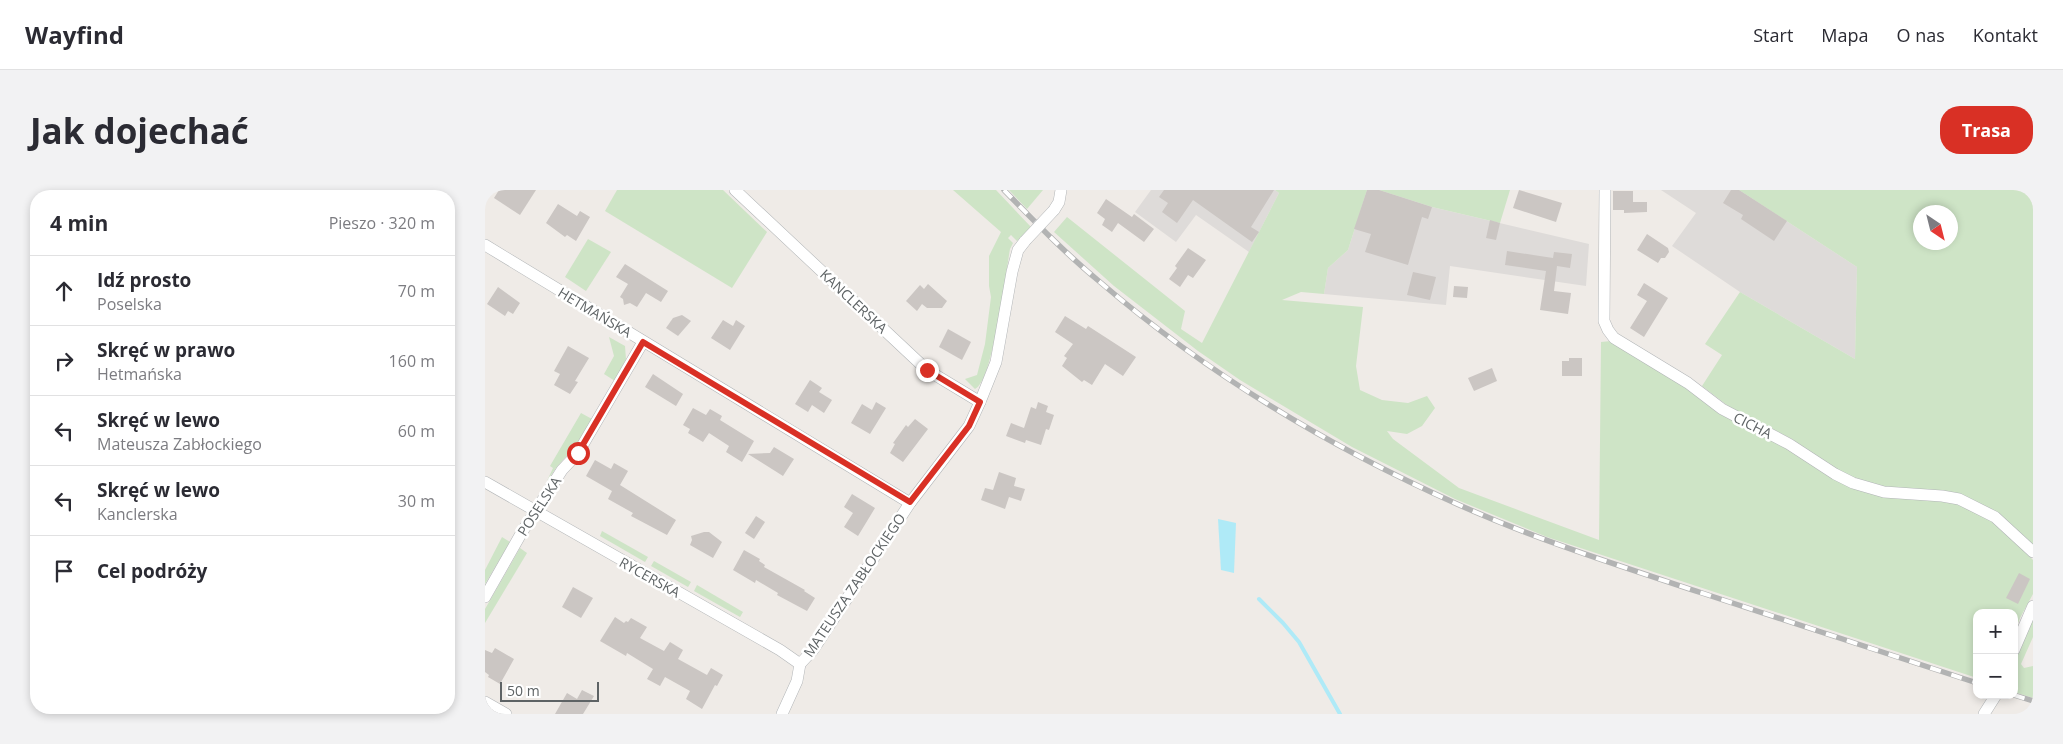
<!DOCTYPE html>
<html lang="pl">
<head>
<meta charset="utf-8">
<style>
	body { margin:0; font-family:"Open Sans",sans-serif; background:#f2f2f3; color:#2b2b33 }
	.controls { position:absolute; right:15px; bottom:15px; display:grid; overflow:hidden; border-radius:10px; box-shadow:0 2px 8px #0003 }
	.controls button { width:45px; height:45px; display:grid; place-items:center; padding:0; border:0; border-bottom:1px solid #e1e1e2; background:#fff; color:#2b2b33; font:25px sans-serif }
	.compass { position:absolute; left:1428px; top:15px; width:45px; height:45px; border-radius:50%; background:#fff; box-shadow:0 2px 8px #0003; rotate:145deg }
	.scale { position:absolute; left:15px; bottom:12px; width:99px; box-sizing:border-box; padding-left:5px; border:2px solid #5e6365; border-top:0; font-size:14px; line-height:18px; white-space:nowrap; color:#5e6365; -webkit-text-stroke:4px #fff; paint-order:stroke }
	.stop { position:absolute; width:15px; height:15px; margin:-11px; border:4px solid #d93025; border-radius:50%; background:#fff }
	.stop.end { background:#d93025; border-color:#fff; box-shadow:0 1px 5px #0008 }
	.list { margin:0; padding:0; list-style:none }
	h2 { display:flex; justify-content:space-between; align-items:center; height:65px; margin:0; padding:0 20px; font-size:21px }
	h2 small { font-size:16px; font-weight:400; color:#7c7c81 }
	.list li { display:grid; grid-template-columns:32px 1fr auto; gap:15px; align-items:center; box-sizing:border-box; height:70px; padding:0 20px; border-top:1px solid #e1e1e2 }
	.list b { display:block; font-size:19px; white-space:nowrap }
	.list p { margin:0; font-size:16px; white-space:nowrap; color:#7c7c81 }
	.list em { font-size:16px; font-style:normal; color:#7c7c81 }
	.icon { flex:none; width:28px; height:28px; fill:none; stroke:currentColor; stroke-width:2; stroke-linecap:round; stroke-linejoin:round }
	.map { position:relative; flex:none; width:1548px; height:524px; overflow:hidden; border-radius:20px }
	header { display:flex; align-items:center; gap:30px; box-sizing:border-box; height:70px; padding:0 25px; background:#fff; border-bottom:1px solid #e1e1e2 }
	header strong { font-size:24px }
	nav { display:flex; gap:28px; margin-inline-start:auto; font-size:18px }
	.intro { display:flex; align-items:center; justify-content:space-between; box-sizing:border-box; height:120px; padding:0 30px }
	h1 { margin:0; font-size:35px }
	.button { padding:12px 22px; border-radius:20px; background:#d93025; color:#fff; font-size:18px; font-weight:700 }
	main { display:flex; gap:30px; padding:0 30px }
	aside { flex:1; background:#fff; border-radius:20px; box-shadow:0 2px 8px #0003 }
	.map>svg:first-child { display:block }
	.industrial { fill:#dedbd9 }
	.green { fill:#cee4c6; fill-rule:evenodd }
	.water { fill:#afeaf7 }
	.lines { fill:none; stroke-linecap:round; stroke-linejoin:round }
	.stream { stroke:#afeaf7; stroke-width:4 }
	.building { fill:#cbc6c3 }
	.street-casing { stroke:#b2b5b7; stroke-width:12 }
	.street { stroke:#fff; stroke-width:11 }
	.rail-casing { stroke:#b2b3b3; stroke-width:5.5 }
	.rail { stroke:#fff; stroke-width:4; stroke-dasharray:11; stroke-linecap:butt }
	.street-bridge-casing { stroke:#b2b5b7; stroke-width:12; stroke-linecap:butt }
	.street-bridge { stroke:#fff; stroke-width:11 }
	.route { stroke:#d93025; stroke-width:6 }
	.labels { text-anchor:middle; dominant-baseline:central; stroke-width:5; stroke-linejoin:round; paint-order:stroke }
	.street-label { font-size:14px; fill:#5e6365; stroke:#fff }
</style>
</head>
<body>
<header>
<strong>Wayfind</strong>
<nav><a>Start</a><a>Mapa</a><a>O nas</a><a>Kontakt</a></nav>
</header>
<div class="intro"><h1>Jak dojechać</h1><a class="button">Trasa</a></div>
<main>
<aside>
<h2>4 min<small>Pieszo · 320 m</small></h2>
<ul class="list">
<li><svg class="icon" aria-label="ahead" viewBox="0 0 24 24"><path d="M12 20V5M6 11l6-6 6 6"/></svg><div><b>Idź prosto</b><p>Poselska</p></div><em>70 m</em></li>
<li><svg class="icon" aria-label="right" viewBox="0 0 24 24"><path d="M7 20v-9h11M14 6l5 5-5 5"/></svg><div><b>Skręć w prawo</b><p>Hetmańska</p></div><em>160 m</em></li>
<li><svg class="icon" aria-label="left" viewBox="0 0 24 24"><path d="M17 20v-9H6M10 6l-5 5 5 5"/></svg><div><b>Skręć w lewo</b><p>Mateusza Zabłockiego</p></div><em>60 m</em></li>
<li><svg class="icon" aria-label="left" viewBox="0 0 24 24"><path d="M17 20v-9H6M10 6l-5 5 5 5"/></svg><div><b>Skręć w lewo</b><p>Kanclerska</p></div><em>30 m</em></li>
<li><svg class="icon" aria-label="arrive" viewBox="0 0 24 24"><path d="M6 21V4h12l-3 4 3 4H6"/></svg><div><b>Cel podróży</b></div></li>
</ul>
</aside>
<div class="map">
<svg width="1548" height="524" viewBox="0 0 1548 524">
	<rect width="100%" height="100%" fill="#efebe7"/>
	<!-- industrial -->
	<g class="industrial">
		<path d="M666,0H790L794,3L764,62L711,25L691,52L650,22Z"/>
		<path d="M882,0H894L947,17L1104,54L1101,96L965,76L961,115L839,104L843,78L863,60Z"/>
		<path d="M1176,0H1254L1372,77L1370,169L1255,102L1187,56L1211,23Z"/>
	</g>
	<!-- green -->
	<g class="green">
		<path d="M132,0H238L282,42L247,98L120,21Z"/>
		<path d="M468,0H511L546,37L532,51L526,45L523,48L528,53L525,59C521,81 508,192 490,199L480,189L492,185L500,154L506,107L504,96V66L516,42Z"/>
		<path d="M524,0H558L542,19Z"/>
		<path d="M790,0H882L863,60L843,78L839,104L816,102L797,110L878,117L871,176L875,200L897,210L923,213L942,206L950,218L937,236L922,244L902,241L908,249L974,298L1114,350L1116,152L1126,151L1302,256L1348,288L1472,312L1508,329L1548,370V404L1535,428L1529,443V423H1492V488L1062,347L970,309L867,257L755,190L713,161L629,96L569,42L582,27L700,121L696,139L717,153L794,3Z"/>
		<path d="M894,0H1025L1015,33L947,17Z"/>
		<path d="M1254,0H1548V358L1493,313L1402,299L1354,283L1307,249L1247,219L1217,196L1237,165L1220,154L1255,102L1370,169L1372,77ZM1436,22H1466V52H1436Z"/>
		<path d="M103,49L126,62L101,101L80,87Z"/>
		<path d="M124,147L140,156L141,169L130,191L119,184L129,166Z"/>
		<path d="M96,223L107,229L92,254L71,278L62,291L68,278L65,276Z"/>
		<path d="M117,341L163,367L160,372L115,346Z"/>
		<path d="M17,347L25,352L0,394V380Z"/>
		<path d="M35,358L42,363L0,433V419Z"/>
		<path d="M169,371L206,392L203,397L166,376Z"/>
		<path d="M212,395L258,422L255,427L209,401Z"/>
		<path d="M1548,428V447L1536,474L1539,478L1548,476V508L1529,502V472Z"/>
	</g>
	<!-- water -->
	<path class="water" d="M733,329L751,333L749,383L736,380Z"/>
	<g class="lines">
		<!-- stream -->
		<path class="stream" d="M774,409L798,433L814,452L855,524"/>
	</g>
	<!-- building -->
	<g class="building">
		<path d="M14,0H51L35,25L9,8Z"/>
		<path d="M679,0H789L766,37L774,42L767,52L708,10L692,33L677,22L683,13L674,7Z"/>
		<path d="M882,0H894L947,17L943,29L937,27L923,75L880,62L886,44L869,39Z"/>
		<path d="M1034,0L1077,13L1071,32L1028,18Z"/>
		<path d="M1246,0H1254L1302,31L1289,51L1256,29L1258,25L1238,13Z"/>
		<path d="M1128,1H1148V12H1162V22L1139,23V20H1128Z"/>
		<path d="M621,9L647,27L649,24L669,39L659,52L633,33L627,42L617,35L620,29L612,23Z"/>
		<path d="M73,14L92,26L95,21L105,27L91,51L82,45L80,47L61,33Z"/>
		<path d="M1005,30L1015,33L1011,50L1001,48Z"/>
		<path d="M1162,44L1183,58L1184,62L1180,68H1176L1173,73L1152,60Z"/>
		<path d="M703,58L721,70L708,88L703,85L695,97L684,89L692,78L690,76Z"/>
		<path d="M1022,61L1068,68L1069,62L1087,64L1085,78L1072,76L1069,101L1086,103L1083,124L1055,120L1061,81L1020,75Z"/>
		<path d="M140,74L183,101L176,112L161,103L152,117L145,113L139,115L138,109L135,107L143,94L131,87Z"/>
		<path d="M928,82L951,87L945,110L922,105Z"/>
		<path d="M1159,93L1183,108L1159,147L1145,138L1162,111L1152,105Z"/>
		<path d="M443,94L462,111L457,118H442L437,114L432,121L421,111L435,95L439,99Z"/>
		<path d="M969,96L983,97L982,108L968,107Z"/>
		<path d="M13,97L35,113L28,124L23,121L20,126L2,114Z"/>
		<path d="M197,125L206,131L193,146L181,138L188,128Z"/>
		<path d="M580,126L601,139L603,136L651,167L638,186L620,174L607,195L599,190L597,192L577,176L582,168L579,166L588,154L570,142Z"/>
		<path d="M238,130L248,136L251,130L260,136L245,160L226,148Z"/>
		<path d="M463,139L486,152L477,170L454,157Z"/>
		<path d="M83,156L104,168L90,191L93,192L85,204L69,195L75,184L69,181Z"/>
		<path d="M1084,168H1097V186H1077V171H1084Z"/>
		<path d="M1007,178L1012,191L989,201L983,188Z"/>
		<path d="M168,184L198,204L191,216L160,197Z"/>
		<path d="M325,190L337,198L334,202L347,210L339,223L327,215L323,222L310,214Z"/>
		<path d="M391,212L401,218L385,244L366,233L377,214L387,220Z"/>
		<path d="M553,212L563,216L561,222L569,225L564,240L561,239L556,255L541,250L540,253L521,246L526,233L539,238L546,217L551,219Z"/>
		<path d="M208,218L221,225L225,219L237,226L235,230L269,251L257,272L241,262L244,256L224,243L218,252L203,243L205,239L198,235Z"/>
		<path d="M430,229L443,239L418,272L405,263L410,254L408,253L421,235L423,237Z"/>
		<path d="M289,257L309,269L298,286L263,264L285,263Z"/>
		<path d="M110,270L126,279L129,273L143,281L135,295L191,330L182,345L146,326L148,323L123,309L127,301L101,286Z"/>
		<path d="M514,282L531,288L529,296L540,299L536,311L524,307L520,319L496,310L500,298L508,300Z"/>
		<path d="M367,304L390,318L373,346L359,337L368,323L359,317Z"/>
		<path d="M271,326L280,332L269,349L260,343Z"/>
		<path d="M219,342H224L237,352L228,368L205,355L207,350L206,346Z"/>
		<path d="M259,360L275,369L274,371L280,375L279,377L320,400L319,401L330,408L322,421L292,405L293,403L271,390L270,393L248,380Z"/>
		<path d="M1534,383L1545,389L1533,414L1521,408Z"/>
		<path d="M88,397L108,408L96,428L77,417Z"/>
		<path d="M130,427L139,433L141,431L143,432L146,428L162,437L155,448L179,461L185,452L198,460L193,469L222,485L226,478L238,485L232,496L230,495L217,519L201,509L205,501L180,487L175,496L162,489L168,479L142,463L141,466L115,451Z"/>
		<path d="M10,458L29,469L15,494L3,487L4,485L0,482V460L7,463Z"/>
		<path d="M97,500L109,506L98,524H70L82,503L92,509Z"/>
	</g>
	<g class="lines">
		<!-- street casing -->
		<g class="street-casing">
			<g id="street">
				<path d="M250,0L442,180L495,212"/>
				<path d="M1120,0L1119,131L1123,140L1129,148L1203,193L1237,219L1304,254L1350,284L1368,293L1399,302L1457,306L1474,309L1510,327L1548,362"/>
				<path d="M569,20L574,12L576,0"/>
				<path d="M0,55L425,313"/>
				<path d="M0,292L295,460L315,474L312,491L297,524"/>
				<path d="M0,407L37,342L77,280L93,263L158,152"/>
				<path d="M1529,460L1548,416"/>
				<path d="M315,474L328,460L425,313L484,236L495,212L511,172L527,82L533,60L540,51"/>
				<path d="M0,512L21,524"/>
				<path d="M1499,524L1511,505"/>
			</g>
		</g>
		<!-- street -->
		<use href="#street" class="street"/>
		<!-- rail casing -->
		<g class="rail-casing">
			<g id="rail">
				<path d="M519,0C550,32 581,64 615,92C721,183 845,257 972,314C1052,350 1135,376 1217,403C1309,433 1400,463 1492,493"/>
				<path d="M1529,505L1548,511"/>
			</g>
		</g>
		<!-- rail -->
		<use href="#rail" class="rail"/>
		<!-- street-bridge casing -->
		<g class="street-bridge-casing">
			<path id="street-bridge" d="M540,51L569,20"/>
		</g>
		<!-- street-bridge -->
		<use href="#street-bridge" class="street-bridge"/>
	</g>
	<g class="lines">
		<!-- route -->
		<path class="route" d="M93,263L158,152L425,312L484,236L495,212L442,180"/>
	</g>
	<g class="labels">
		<!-- street labels -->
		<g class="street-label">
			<text transform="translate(369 111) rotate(43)">KANCLERSKA</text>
			<text transform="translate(110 122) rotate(31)">HETMAŃSKA</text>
			<text transform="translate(1268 235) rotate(27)">CICHA</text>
			<text transform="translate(54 316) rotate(-57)">POSELSKA</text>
			<text transform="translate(165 387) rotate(29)">RYCERSKA</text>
			<text transform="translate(369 395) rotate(-56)">MATEUSZA ZABŁOCKIEGO</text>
		</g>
	</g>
</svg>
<div class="controls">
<button>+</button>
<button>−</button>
</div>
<svg class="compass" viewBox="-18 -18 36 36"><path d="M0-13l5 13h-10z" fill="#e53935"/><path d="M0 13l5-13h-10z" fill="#7c7c81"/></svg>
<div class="scale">50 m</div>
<div class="stop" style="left:93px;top:263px"></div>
<div class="stop end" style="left:442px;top:180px"></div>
</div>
</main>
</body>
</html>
